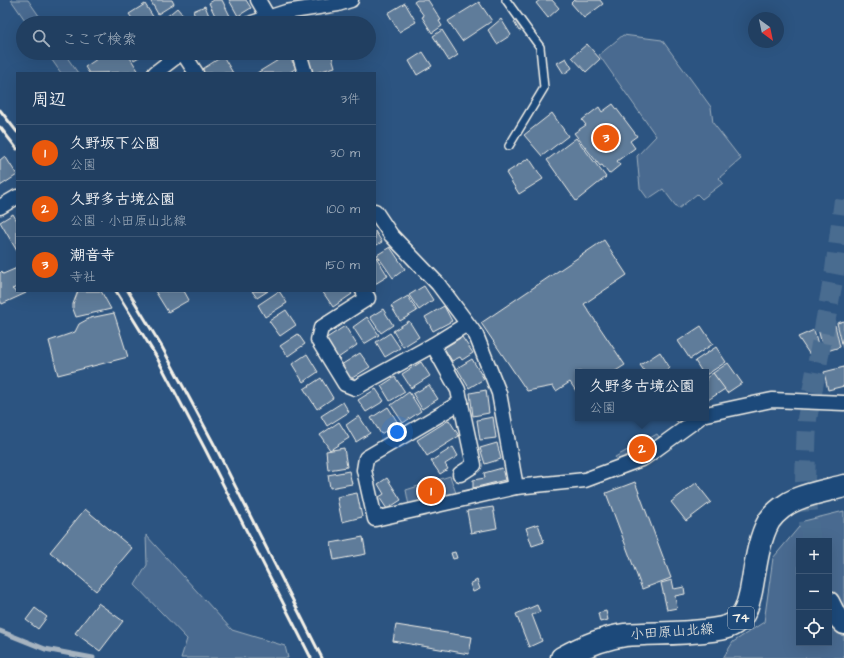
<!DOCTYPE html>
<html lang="ja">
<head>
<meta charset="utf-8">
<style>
	body { margin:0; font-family:"Architects Daughter","Klee One",sans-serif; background:#294667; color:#f1f3f6 }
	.controls { position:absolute; right:12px; bottom:12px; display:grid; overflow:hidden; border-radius:0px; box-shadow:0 4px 16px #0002 }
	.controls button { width:36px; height:36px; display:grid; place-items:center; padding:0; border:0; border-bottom:1px solid #3e5876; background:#213f61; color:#f1f3f6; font:20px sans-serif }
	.compass { position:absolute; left:748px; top:12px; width:36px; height:36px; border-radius:50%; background:#213f61; box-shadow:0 4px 16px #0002; rotate:147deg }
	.you { position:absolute; left:397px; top:432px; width:14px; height:14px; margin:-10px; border:3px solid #fff; border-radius:50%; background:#1a73e8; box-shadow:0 0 0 6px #1a73e833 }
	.badge { display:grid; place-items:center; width:26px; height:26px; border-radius:50%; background:#ea580c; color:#fff; font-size:13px; font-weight:700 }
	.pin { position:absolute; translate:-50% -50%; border:2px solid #fff; box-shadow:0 1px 4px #0006 }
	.popup { position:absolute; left:575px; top:369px; width:134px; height:52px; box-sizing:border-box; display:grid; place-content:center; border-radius:0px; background:#213f61; filter:drop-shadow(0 1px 3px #0005); font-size:13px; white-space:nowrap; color:#a2afbd }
	.popup b { font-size:15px; color:#f1f3f6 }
	.popup::after { content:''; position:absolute; left:50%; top:100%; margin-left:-8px; border:8px solid transparent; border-top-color:#213f61 }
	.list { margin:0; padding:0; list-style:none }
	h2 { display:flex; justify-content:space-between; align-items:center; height:52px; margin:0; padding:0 16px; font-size:17px }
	h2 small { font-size:13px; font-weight:400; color:#a2afbd }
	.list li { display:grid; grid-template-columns:26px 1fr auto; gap:12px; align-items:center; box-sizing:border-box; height:56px; padding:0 16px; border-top:1px solid #3e5876 }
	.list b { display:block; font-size:15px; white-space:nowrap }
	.list p { margin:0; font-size:13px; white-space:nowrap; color:#a2afbd }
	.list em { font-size:13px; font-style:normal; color:#a2afbd }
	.icon { flex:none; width:22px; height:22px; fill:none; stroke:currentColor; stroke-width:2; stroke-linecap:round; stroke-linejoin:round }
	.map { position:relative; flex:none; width:844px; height:658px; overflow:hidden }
	.search { position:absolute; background:#213f61; box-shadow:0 4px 16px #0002; left:16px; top:16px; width:360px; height:44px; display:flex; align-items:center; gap:10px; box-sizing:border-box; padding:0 14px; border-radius:22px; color:#a2afbd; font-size:15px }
	.panel { position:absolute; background:#213f61; box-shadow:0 4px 16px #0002; left:16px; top:72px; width:360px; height:220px; border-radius:0px }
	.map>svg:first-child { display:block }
	.green { fill:#496b90; stroke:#9eaebc; fill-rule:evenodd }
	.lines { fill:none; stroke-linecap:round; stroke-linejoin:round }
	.stream { stroke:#a7b4c0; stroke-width:5 }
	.building { fill:#5e7b9a; stroke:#f4f1e8 }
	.secondary-tunnel { stroke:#4a6c90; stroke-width:20; stroke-dasharray:20 10; stroke-linecap:butt }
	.service-casing { stroke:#f4f1e8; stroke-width:10 }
	.minor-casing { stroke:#f4f1e8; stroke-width:17 }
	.secondary-casing { stroke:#f4f1e8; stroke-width:23 }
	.primary-casing { stroke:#f4f1e8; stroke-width:25 }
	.service { stroke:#1f4a7a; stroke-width:7 }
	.minor { stroke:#1f4a7a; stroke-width:14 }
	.secondary { stroke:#1f4a7a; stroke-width:20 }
	.primary { stroke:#1f4a7a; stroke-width:22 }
	.rail { stroke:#f4f1e8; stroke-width:3 }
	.labels { text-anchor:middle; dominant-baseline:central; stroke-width:3; stroke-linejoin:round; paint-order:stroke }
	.shield { fill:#1f4a7a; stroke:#b4bfc7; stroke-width:1 }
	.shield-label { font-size:13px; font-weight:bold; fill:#f4f1e8 }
	.street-label { font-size:14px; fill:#f4f1e8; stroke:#1f4a7a }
</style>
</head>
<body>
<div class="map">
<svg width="844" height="658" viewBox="0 0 844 658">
	<rect width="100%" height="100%" fill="#2c5481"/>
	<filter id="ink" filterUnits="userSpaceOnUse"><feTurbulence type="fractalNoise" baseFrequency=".025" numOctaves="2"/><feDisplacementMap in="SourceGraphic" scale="8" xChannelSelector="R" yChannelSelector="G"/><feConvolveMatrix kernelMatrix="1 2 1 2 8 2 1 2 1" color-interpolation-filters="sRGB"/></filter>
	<g filter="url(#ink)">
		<!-- green -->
		<g class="green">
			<path d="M11,0H28L44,23H27Z"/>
			<path d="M623,35L662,40L711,107L713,123L741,159L719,178L723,183L702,199L697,194L678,209L663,189L648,199L640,188L637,156L656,136L599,55Z"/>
			<path d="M47,53H64L78,73H61Z"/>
			<path d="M657,434L662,441L620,465L615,457Z"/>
			<path d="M450,476L456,493L409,506L406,490Z"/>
			<path d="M844,511V658H723L733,642L764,622L773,558L804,521ZM799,541H829V643H799Z"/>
			<path d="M146,535L232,630L285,646L288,658H181L187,639L135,585L147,565Z"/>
		</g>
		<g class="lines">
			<!-- stream -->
			<path class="stream" d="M0,631L45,649L93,658"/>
		</g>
		<!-- building -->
		<g class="building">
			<path d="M150,0H172L174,4L158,14Z"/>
			<path d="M214,0H222L230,16L218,22L209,3Z"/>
			<path d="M229,0H246L251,8L238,16Z"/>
			<path d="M417,0H428L441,20L439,21L442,26L432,33L422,17L424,16L414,2Z"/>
			<path d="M540,0H552L559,8L548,18L536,3Z"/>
			<path d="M574,0H600L603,4L584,18L571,3Z"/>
			<path d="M479,2L492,21L462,41L448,21Z"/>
			<path d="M405,3L416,22L399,32L388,13Z"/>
			<path d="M145,4L157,23H135L129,14Z"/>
			<path d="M205,6L212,23H197L193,11Z"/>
			<path d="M177,8L190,23H169L165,18Z"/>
			<path d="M523,16L529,25L519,31L514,22Z"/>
			<path d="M501,19L511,35L497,44L488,30Z"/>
			<path d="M442,30L458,55L449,61L433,36Z"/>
			<path d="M587,44L600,59L586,72L572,57Z"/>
			<path d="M423,52L432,66L417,75L409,61Z"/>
			<path d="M106,53H127L139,72L89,73L85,67Z"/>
			<path d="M129,53H146L134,60Z"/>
			<path d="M304,53H331L335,67L315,73H310Z"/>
			<path d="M288,54L296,68L289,73H257Z"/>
			<path d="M223,56L233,73H203L201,70Z"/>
			<path d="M566,58L572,68L564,74L557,63Z"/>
			<path d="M613,104L637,136L630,141L635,148L617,161L620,165L609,174L602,165L600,166L574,133L586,125L582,120L599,107L602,112Z"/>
			<path d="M552,113L568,136L542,156L524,135Z"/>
			<path d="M576,138L606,177L576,201L547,160Z"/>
			<path d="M5,156L17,175L0,186V160Z"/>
			<path d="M529,158L543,179L519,194L506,173Z"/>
			<path d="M13,214L17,221V251L0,222Z"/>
			<path d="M375,231L382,242L375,246Z"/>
			<path d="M604,240L627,275L584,304L625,365L614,372H578V394L570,382L556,391L553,386L527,391L481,323Z"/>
			<path d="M390,247L405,269L393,278L377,255Z"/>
			<path d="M375,257H376L388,276L375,284Z"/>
			<path d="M17,268V287L12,289L16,292L25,291L26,293L2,304L0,300V273L2,271L3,274Z"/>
			<path d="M424,286L433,300L419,310L409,295Z"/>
			<path d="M78,291H101L111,309L76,317L73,309V304Z"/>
			<path d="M155,291H184L189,300L168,312Z"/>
			<path d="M252,291H268L257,298Z"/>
			<path d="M279,291L287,303L265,317L258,305Z"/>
			<path d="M322,291H350L352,294L333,307Z"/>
			<path d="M408,296L417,311L400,321L391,306Z"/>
			<path d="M444,306L452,321L433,331L425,317Z"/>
			<path d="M383,309L393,325L381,333L370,317Z"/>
			<path d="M286,310L296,325L280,336L269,321Z"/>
			<path d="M114,313L128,357L58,375L49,341L75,332L79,324L90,318Z"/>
			<path d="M367,317L379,335L364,344L353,327Z"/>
			<path d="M409,321L419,337L403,347L393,331Z"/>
			<path d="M844,321V348H843L837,323Z"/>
			<path d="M835,325L840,347L824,352L818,329Z"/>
			<path d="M345,326L357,345L338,358L325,339Z"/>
			<path d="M701,326L713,344L690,359L678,341Z"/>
			<path d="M814,330L822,359L814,361L798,337Z"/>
			<path d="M390,333L400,348L385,357L376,342Z"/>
			<path d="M298,334L305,344L288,356L280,346Z"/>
			<path d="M462,337L473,353L462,360L460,357L452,361L444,348Z"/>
			<path d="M716,347L726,362L706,375V372H702L695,361Z"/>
			<path d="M660,352L670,368L665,372H645L640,365Z"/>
			<path d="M360,353L370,367L349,380L341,365Z"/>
			<path d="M307,354L318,372L303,382L292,364Z"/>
			<path d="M472,359L484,379L469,388L457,368Z"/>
			<path d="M421,362L430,376L411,388L402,374Z"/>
			<path d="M728,363L742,383L727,393L713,373Z"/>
			<path d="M844,367V386L828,390L824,372Z"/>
			<path d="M713,373L725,389L708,400L706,397V378Z"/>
			<path d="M395,377L405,392L390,401L381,386Z"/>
			<path d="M321,378L333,398L317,409L304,389Z"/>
			<path d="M429,385L438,399L422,409L413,394Z"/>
			<path d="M376,389L384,401L366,412L358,400Z"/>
			<path d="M486,390L489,413L473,416L470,393Z"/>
			<path d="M409,392L421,411L403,423L391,405Z"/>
			<path d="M343,402L349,412L327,426L321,416Z"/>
			<path d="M388,407L398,423L381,434L371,418Z"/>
			<path d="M359,416L370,433L356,442L346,425Z"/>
			<path d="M493,417L496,438L480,440L477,420Z"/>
			<path d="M675,418H685L678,423Z"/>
			<path d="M449,420L459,436L427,456L417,440Z"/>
			<path d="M339,422L349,438L330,450L320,435Z"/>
			<path d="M497,443L501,459L485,464L480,448Z"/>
			<path d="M453,447L458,456L445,464L448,469L440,474L431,461Z"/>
			<path d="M344,448L347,467L328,470L326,451Z"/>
			<path d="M502,468L505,480L473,488V480L485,478L484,473Z"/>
			<path d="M349,471L352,484L330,488L328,475Z"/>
			<path d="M387,478L401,500L387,509L379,497L384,494L378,484Z"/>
			<path d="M635,482L671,578L642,589L606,493Z"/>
			<path d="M696,483L711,502L686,521L671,502Z"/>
			<path d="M357,493L362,517L342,522L337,497Z"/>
			<path d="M493,507L497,528L471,533L467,511Z"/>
			<path d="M85,509L132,548L96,591L50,552Z"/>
			<path d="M538,524L544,542L532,546L526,528Z"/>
			<path d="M363,537L366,554L334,560L331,543Z"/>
			<path d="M455,552L457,558L453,559L451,553Z"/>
			<path d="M477,580L480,589L473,592L470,584Z"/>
			<path d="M672,580L674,589L684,587L685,594L675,596L677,608L667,610L661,583Z"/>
			<path d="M98,603L123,621L100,651L75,633Z"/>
			<path d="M537,605L540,612L532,615L542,641L529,647L516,614Z"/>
			<path d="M35,608L47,617L38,629L26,620Z"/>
			<path d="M606,611L608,620L600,622L598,613Z"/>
			<path d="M396,625L472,637L469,654L393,641Z"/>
		</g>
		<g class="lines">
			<!-- secondary-tunnel -->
			<path class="secondary-tunnel" d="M811,541L805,481L807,419L835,270L844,200"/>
			<!-- service casing -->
			<g class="service-casing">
				<path id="service" d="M506,0L540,47L544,88L509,146"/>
			</g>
			<!-- minor casing -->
			<g class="minor-casing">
				<g id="minor">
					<path d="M258,0L268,17"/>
					<path d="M252,23L286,12L338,4L351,0"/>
					<path d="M183,53L196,73"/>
					<path d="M299,53L305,73"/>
					<path d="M155,73L181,53"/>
					<path d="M0,207L17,197"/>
					<path d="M375,211L391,235L438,284L476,335L499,393L516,487L375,519L364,470L366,458L461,402"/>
					<path d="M363,291L368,298L321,328L318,340L345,384L355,388L433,345L458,390L474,465L460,474"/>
					<path d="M433,345L467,324"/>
					<path d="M706,414L772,400L844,403"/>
					<path d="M516,487L585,480L644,458L699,418"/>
				</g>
			</g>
			<!-- secondary casing -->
			<g class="secondary-casing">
				<path id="secondary" d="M829,602L836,616L844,624"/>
			</g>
			<!-- primary casing -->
			<g class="primary-casing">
				<path id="primary" d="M562,658C582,647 602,638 625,635C651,633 677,634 703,631C714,630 726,629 735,623C746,616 748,603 751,591C755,570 758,540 769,521C775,512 787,503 797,499C812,493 829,490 844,486"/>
			</g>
			<!-- service -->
			<use href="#service" class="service"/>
			<!-- minor -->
			<use href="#minor" class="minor"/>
			<!-- secondary -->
			<use href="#secondary" class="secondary"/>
			<!-- primary -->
			<use href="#primary" class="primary"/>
			<!-- rail -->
			<g class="rail">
				<path d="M0,110L17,132"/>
				<path d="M0,127L17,149"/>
				<path d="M116,291L156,356L205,449L311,658"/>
				<path d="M128,291L162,347L215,446L322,658"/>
			</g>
		</g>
	</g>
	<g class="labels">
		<!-- shield labels -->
		<rect class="shield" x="728" y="607" width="26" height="22" rx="3"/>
		<g class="shield-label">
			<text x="741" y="618">74</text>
		</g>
		<!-- street labels -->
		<g class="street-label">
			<text transform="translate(672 632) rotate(-4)">小田原山北線</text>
		</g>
	</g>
</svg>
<div class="controls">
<button>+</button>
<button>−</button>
<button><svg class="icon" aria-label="locate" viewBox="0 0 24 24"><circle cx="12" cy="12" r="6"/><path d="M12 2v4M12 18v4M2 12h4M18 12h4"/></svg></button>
</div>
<svg class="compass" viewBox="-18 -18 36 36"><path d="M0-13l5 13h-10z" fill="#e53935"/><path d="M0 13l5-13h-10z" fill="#a2afbd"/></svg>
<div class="you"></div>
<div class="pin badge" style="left:431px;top:491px">1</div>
<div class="pin badge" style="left:642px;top:449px">2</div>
<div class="popup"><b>久野多古境公園</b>公園</div>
<div class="pin badge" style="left:606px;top:138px">3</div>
<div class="search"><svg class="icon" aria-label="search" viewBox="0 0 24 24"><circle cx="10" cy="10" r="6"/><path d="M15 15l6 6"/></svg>ここで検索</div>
<section class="panel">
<h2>周辺<small>3件</small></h2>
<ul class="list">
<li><span class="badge">1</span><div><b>久野坂下公園</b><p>公園</p></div><em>30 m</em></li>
<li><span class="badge">2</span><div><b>久野多古境公園</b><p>公園 · 小田原山北線</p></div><em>100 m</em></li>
<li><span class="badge">3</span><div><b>潮音寺</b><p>寺社</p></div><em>150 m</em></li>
</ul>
</section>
</div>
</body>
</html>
